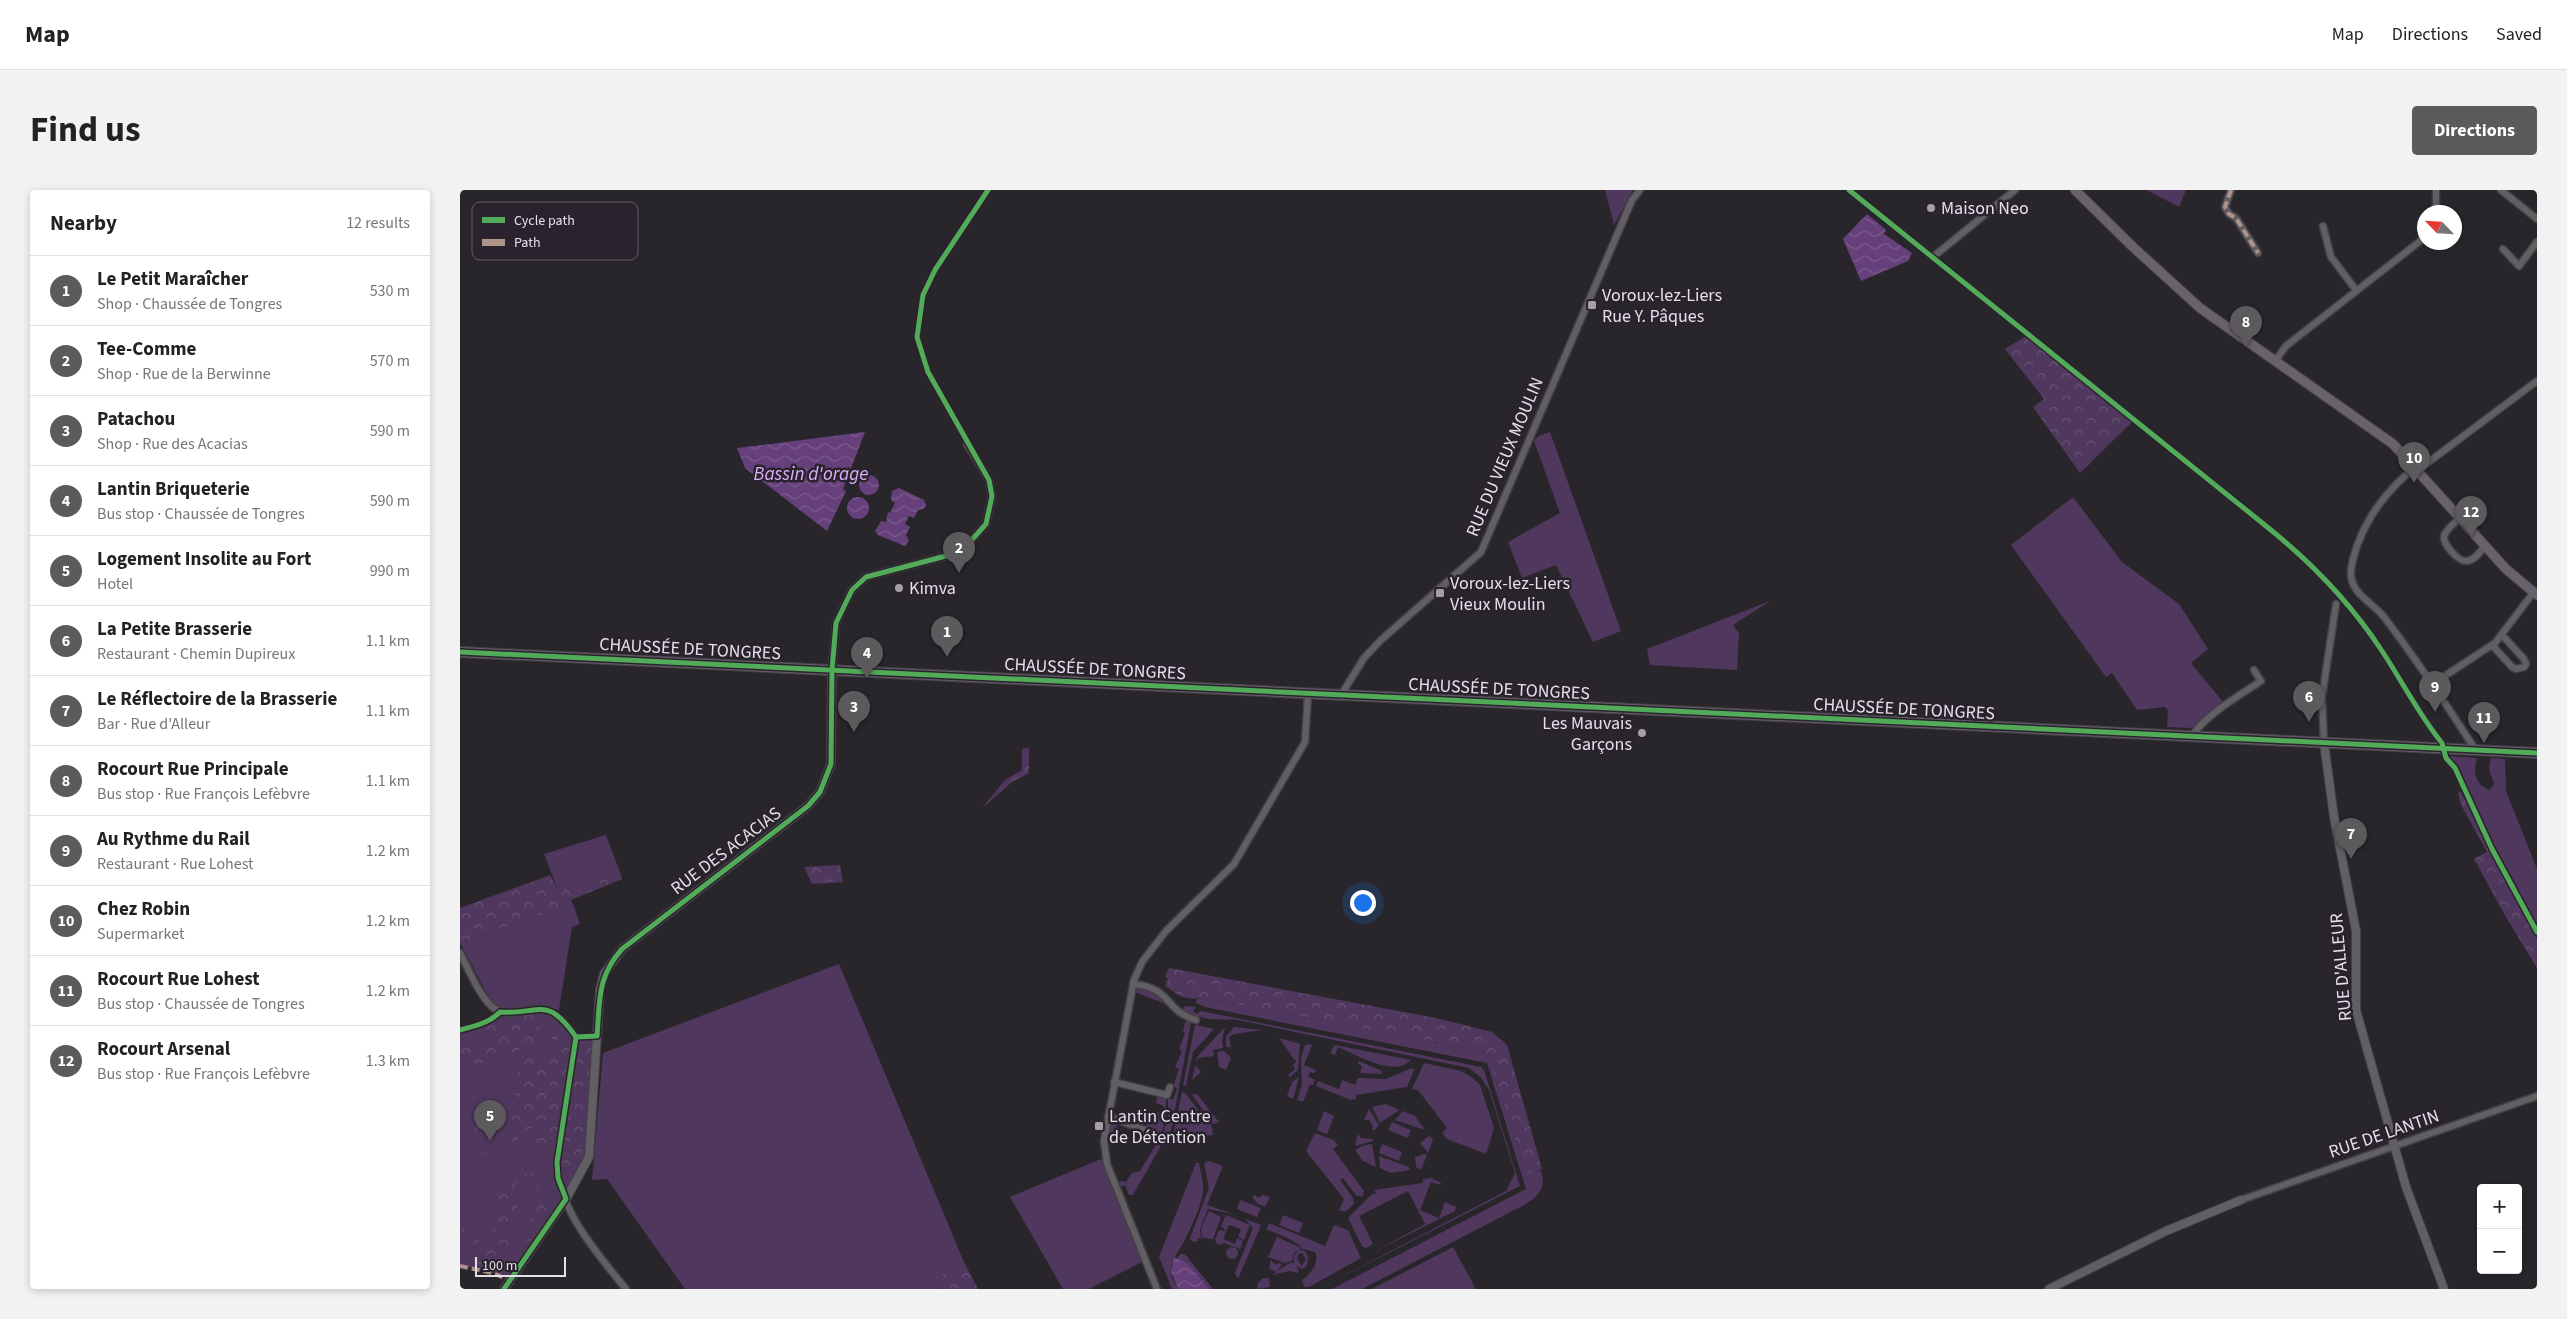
<!DOCTYPE html>
<html lang="en">
<head>
<meta charset="utf-8">
<style>
	body { margin:0; font-family:"Source Sans 3",sans-serif; background:#f2f2f2; color:#222 }
	.controls { position:absolute; right:15px; bottom:15px; display:grid; overflow:hidden; border-radius:5px; box-shadow:0 2px 8px #0003 }
	.controls button { width:45px; height:45px; display:grid; place-items:center; padding:0; border:0; border-bottom:1px solid #e0e0e0; background:#fff; color:#222; font:25px sans-serif }
	.compass { position:absolute; left:1957px; top:15px; width:45px; height:45px; border-radius:50%; background:#fff; box-shadow:0 2px 8px #0003; rotate:295deg }
	.scale { position:absolute; left:15px; bottom:12px; width:91px; box-sizing:border-box; padding-left:5px; border:2px solid #e4e0e8; border-top:0; font-size:14px; line-height:18px; white-space:nowrap; color:#e4e0e8; -webkit-text-stroke:4px #2a232e; paint-order:stroke }
	.you { position:absolute; left:902px; top:712px; width:18px; height:18px; margin:-12px; border:4px solid #fff; border-radius:50%; background:#1a73e8; box-shadow:0 0 0 8px #1a73e833 }
	.badge { display:grid; place-items:center; width:32px; height:32px; border-radius:50%; background:#5c5a5d; color:#fff; font-size:16px; font-weight:700 }
	.pin { position:absolute; translate:-50% -41px; filter:drop-shadow(0 1px 2px #0008) }
	.pin::after { content:''; position:absolute; top:26px; width:18px; height:15px; background:inherit; clip-path:polygon(0 0,100% 0,50% 100%) }
	.list { margin:0; padding:0; list-style:none }
	h2 { display:flex; justify-content:space-between; align-items:center; height:65px; margin:0; padding:0 20px; font-size:21px }
	h2 small { font-size:16px; font-weight:400; color:#767676 }
	.list li { display:grid; grid-template-columns:32px 1fr auto; gap:15px; align-items:center; box-sizing:border-box; height:70px; padding:0 20px; border-top:1px solid #e0e0e0 }
	.list b { display:block; font-size:19px; white-space:nowrap }
	.list p { margin:0; font-size:16px; white-space:nowrap; color:#767676 }
	.list em { font-size:16px; font-style:normal; color:#767676 }
	.map { position:relative; flex:none; width:2077px; height:1099px; overflow:hidden; border-radius:5px }
	header { display:flex; align-items:center; gap:30px; box-sizing:border-box; height:70px; padding:0 25px; background:#fff; border-bottom:1px solid #e0e0e0 }
	header strong { font-size:24px }
	nav { display:flex; gap:28px; margin-inline-start:auto; font-size:18px }
	.intro { display:flex; align-items:center; justify-content:space-between; box-sizing:border-box; height:120px; padding:0 30px }
	h1 { margin:0; font-size:35px }
	.button { padding:12px 22px; border-radius:5px; background:#5c5a5d; color:#fff; font-size:18px; font-weight:700 }
	main { display:flex; gap:30px; padding:0 30px }
	aside { flex:1; background:#fff; border-radius:5px; box-shadow:0 2px 8px #0003 }
	.map>svg:first-child { display:block }
	.green { fill:#50375e; fill-rule:evenodd }
	.forest { fill:url(#forest-crowns) }
	.water { fill:url(#water-waves) }
	.lines { fill:none; stroke-linecap:round; stroke-linejoin:round }
	.minor-casing { stroke:#444146; stroke-width:9 }
	.tertiary-casing { stroke:#444146; stroke-width:10 }
	.secondary-casing { stroke:#444146; stroke-width:11 }
	.primary-casing { stroke:#444146; stroke-width:12 }
	.minor { stroke:#615f63; stroke-width:6 }
	.tertiary { stroke:#615f63; stroke-width:8 }
	.secondary { stroke:#68626c; stroke-width:9 }
	.primary { stroke:#645d69; stroke-width:10 }
	.quiet { stroke:#af9288; stroke-width:4; stroke-dasharray:8 4; stroke-linecap:butt }
	.cycleway-casing { stroke:#2a232e; stroke-width:8 }
	.cycleway { stroke:#51ab58; stroke-width:5 }
	.poi-dot { fill:#a39fa6; stroke:#2a232e; stroke-width:2 }
	.labels { text-anchor:middle; dominant-baseline:central; stroke-width:5; stroke-linejoin:round; paint-order:stroke }
	.poi-label { font-size:18px; fill:#e4e0e8; stroke:#2a232e; text-anchor:start }
	.street-label { font-size:18px; fill:#e4e0e8; stroke:#2a232e }
	.water-label { font-size:19px; font-style:italic; fill:#dfb0fa; stroke:#2a232e }
	.key { fill:#2a232e; stroke:#625c66; stroke-width:1 }
	.key-label { font-size:14px; fill:#e4e0e8 }
</style>
</head>
<body>
<header>
<strong>Map</strong>
<nav><a>Map</a><a>Directions</a><a>Saved</a></nav>
</header>
<div class="intro"><h1>Find us</h1><a class="button">Directions</a></div>
<main>
<aside>
<h2>Nearby<small>12 results</small></h2>
<ul class="list">
<li><span class="badge">1</span><div><b>Le Petit Maraîcher</b><p>Shop · Chaussée de Tongres</p></div><em>530 m</em></li>
<li><span class="badge">2</span><div><b>Tee-Comme</b><p>Shop · Rue de la Berwinne</p></div><em>570 m</em></li>
<li><span class="badge">3</span><div><b>Patachou</b><p>Shop · Rue des Acacias</p></div><em>590 m</em></li>
<li><span class="badge">4</span><div><b>Lantin Briqueterie</b><p>Bus stop · Chaussée de Tongres</p></div><em>590 m</em></li>
<li><span class="badge">5</span><div><b>Logement Insolite au Fort</b><p>Hotel</p></div><em>990 m</em></li>
<li><span class="badge">6</span><div><b>La Petite Brasserie</b><p>Restaurant · Chemin Dupireux</p></div><em>1.1 km</em></li>
<li><span class="badge">7</span><div><b>Le Réflectoire de la Brasserie</b><p>Bar · Rue d'Alleur</p></div><em>1.1 km</em></li>
<li><span class="badge">8</span><div><b>Rocourt Rue Principale</b><p>Bus stop · Rue François Lefèbvre</p></div><em>1.1 km</em></li>
<li><span class="badge">9</span><div><b>Au Rythme du Rail</b><p>Restaurant · Rue Lohest</p></div><em>1.2 km</em></li>
<li><span class="badge">10</span><div><b>Chez Robin</b><p>Supermarket</p></div><em>1.2 km</em></li>
<li><span class="badge">11</span><div><b>Rocourt Rue Lohest</b><p>Bus stop · Chaussée de Tongres</p></div><em>1.2 km</em></li>
<li><span class="badge">12</span><div><b>Rocourt Arsenal</b><p>Bus stop · Rue François Lefèbvre</p></div><em>1.3 km</em></li>
</ul>
</aside>
<div class="map">
<svg width="2077" height="1099" viewBox="0 0 2077 1099">
	<defs>
		<pattern id="forest-crowns" width="20" height="18" patternUnits="userSpaceOnUse" patternTransform="scale(1.25)"><rect width="20" height="18" fill="#50375e"/><path d="M2 6a3 3 0 1 1 6 0M12 15a3 3 0 1 1 6 0" fill="none" stroke="#695475"/></pattern>
		<pattern id="water-waves" width="16" height="10" patternUnits="userSpaceOnUse" patternTransform="scale(1.25)"><rect width="16" height="10" fill="#66407b"/><path d="M0 5q4-4 8 0t8 0" fill="none" stroke="#7c5b8e"/></pattern>
	</defs>
	<rect width="100%" height="100%" fill="#29262b"/>
	<!-- green -->
	<g class="green">
		<path d="M1145,0H1173L1154,35Z"/>
		<path d="M1687,0H1726L1719,17Z"/>
		<path d="M1090,242L1161,441L1133,452L1096,375L1062,388L1048,352L1100,323L1074,251L1078,246Z"/>
		<path d="M1613,307L1662,372L1719,414L1748,459L1731,473L1764,513L1732,538L1707,537L1708,521L1705,517L1677,520L1652,483L1646,487L1551,355Z"/>
		<path d="M1310,411L1273,435L1279,443L1277,480L1190,475L1187,459Z"/>
		<path d="M1988,566L2017,568C2013,581 2015,595 2029,600L2034,594C2031,584 2026,577 2032,568L2045,569L2046,601L2077,679V737L2026,640L1996,576Z"/>
		<path d="M146,645L161,685L131,693L97,697L84,664Z"/>
		<path d="M113,714L120,734L112,737L99,820C93,819 86,817 79,817C62,816 46,826 32,813L0,753Z"/>
		<path d="M379,774L504,1072L475,1088L479,1099H225L147,989L132,990L143,863Z"/>
		<path d="M681,797L695,800L708,815L675,802Z"/>
		<path d="M744,808L1026,862L1067,983L1080,980C1088,996 1079,1006 1064,1015L902,1099H872L1066,999L1027,873L745,817L736,813L737,809Z"/>
		<path d="M725,816L736,817L733,821L737,824L741,821L1021,877L1024,880L1060,996L858,1099L1046,1001L1055,983L1029,900L1021,888L1009,878L773,829C754,831 739,828 720,821Z"/>
		<path d="M74,820C92,825 107,832 113,851L133,848L126,961L122,976L116,989L52,1085L46,1086L0,1075V841L48,824Z"/>
		<path d="M726,830L735,833H731L711,941L712,946L703,943L708,928V908L713,910L717,898L713,896L719,879L715,877L722,861L719,859L725,843L723,841Z"/>
		<path d="M735,835L754,839L733,862L726,896L723,895Z"/>
		<path d="M765,837L762,850L763,858L753,860L754,866L738,868L735,875L741,882L732,890L737,867Z"/>
		<path d="M774,837L803,840L774,844L769,847L771,857H766V847Z"/>
		<path d="M819,848L840,854L838,880L830,887L828,885L835,879L833,875L836,872Z"/>
		<path d="M849,854L852,855L844,875L856,880L855,883L850,882L848,886L855,890L853,895L850,894L843,912L837,910L842,894L841,868L845,855Z"/>
		<path d="M875,855L941,868L951,870C934,888 897,865 878,857L875,865L870,863Z"/>
		<path d="M764,861L771,868L766,880L759,877L757,862Z"/>
		<path d="M899,871L922,881V884L900,883L902,876L898,874Z"/>
		<path d="M964,873L1001,881L1013,888L1020,895L1034,938L1026,964L987,949L982,943L987,938L958,900L952,899Z"/>
		<path d="M952,878L954,880L947,897L896,905V909L891,910L856,896L858,891L879,899L882,890L895,895L898,888L926,889Z"/>
		<path d="M839,887L833,909L827,906L832,892Z"/>
		<path d="M722,902L725,903L752,937L753,945L729,948L714,942Z"/>
		<path d="M737,904L759,932L753,934L732,905Z"/>
		<path d="M698,905L706,908V928L702,942L686,937L690,925L696,922L701,923L704,916L696,913Z"/>
		<path d="M926,914L939,920L920,933L912,917Z"/>
		<path d="M909,919L919,935L915,940H912L913,936L909,930H904Z"/>
		<path d="M864,921L874,926L867,944L857,940Z"/>
		<path d="M943,921L955,926L965,940L935,930Z"/>
		<path d="M653,932L657,933V939L649,951V970L647,955L649,936Z"/>
		<path d="M932,932L951,940L948,948L928,940Z"/>
		<path d="M855,943L874,950L878,955L873,959L904,1001L902,1007L896,1005L883,988L880,990L893,1008L894,1014L885,1022L879,1020L884,1009L846,961Z"/>
		<path d="M898,944L901,948L913,949V951L895,956Z"/>
		<path d="M969,946L973,949L968,963L960,953Z"/>
		<path d="M696,948L701,956L673,1005H669L665,995L659,997L657,994L661,991L666,992L672,983L680,981L697,953Z"/>
		<path d="M912,954L916,977L903,971L895,960L902,956Z"/>
		<path d="M922,954L942,962L939,971L919,963Z"/>
		<path d="M964,964L967,965L961,980L956,977L955,967Z"/>
		<path d="M919,966L949,977L950,980L931,983L920,978Z"/>
		<path d="M641,969L682,1072L629,1099H603L550,1007Z"/>
		<path d="M749,971L763,976L747,1015L773,1024L748,1019L740,1039L741,1049L737,1048L738,1051L733,1052L730,1048L749,998L744,973Z"/>
		<path d="M736,973H739C741,984 745,996 742,1007C739,1021 732,1035 726,1047C717,1067 702,1076 718,1099H712L699,1067Z"/>
		<path d="M971,988L981,993V995L971,992L960,1020L979,1028L985,1012L996,1017L995,1021L914,1062L965,1034L948,1001L899,1026L913,1054L906,1058L902,1056L888,1028L912,1004H917L914,1000L963,993V989Z"/>
		<path d="M795,1005L798,1008L803,1005L810,1007L805,1017L798,1014L792,1007Z"/>
		<path d="M780,1010L801,1018L797,1027L777,1019Z"/>
		<path d="M749,1021L761,1027L753,1049L742,1048L741,1038Z"/>
		<path d="M766,1025L790,1035L784,1050L778,1047L781,1039L769,1035L763,1049L775,1054L777,1048L783,1051L780,1059L764,1053L758,1055L755,1050L759,1040L766,1041L761,1036Z"/>
		<path d="M823,1025L843,1033L839,1043L819,1035Z"/>
		<path d="M785,1029L801,1035L778,1089L775,1083L793,1038Z"/>
		<path d="M809,1033L865,1056L874,1035L888,1040L901,1068L849,1097H844L842,1090C851,1084 860,1072 855,1062L842,1059C838,1050 814,1043 806,1039Z"/>
		<path d="M817,1047L841,1058L834,1063L832,1071L825,1073L808,1067Z"/>
		<circle cx="772" cy="1063" r="6"/>
		<path d="M993,1057L1016,1099H912Z"/>
		<path d="M839,1060L845,1061L848,1067L847,1076L843,1079L836,1076C832,1071 833,1064 839,1060ZM842,1063L846,1069L842,1076L837,1069L838,1064Z"/>
		<path d="M720,1064H725L753,1099H749L728,1073L717,1068Z"/>
		<path d="M811,1070L816,1075L818,1073L822,1074L817,1082L809,1079Z"/>
		<path d="M833,1072L839,1080L837,1083L829,1081L812,1085C819,1081 824,1075 833,1072Z"/>
		<path d="M803,1088H809L810,1097L797,1099L798,1093Z"/>
	</g>
	<!-- forest -->
	<g class="forest">
		<path d="M1566,146L1672,232L1620,283L1573,217L1584,209L1545,159Z"/>
		<path d="M569,558V583L552,592L522,618L545,590L562,580V559Z"/>
		<path d="M1998,601L2001,602L2077,749V778L2046,727L2014,669L2027,662L2000,613Z"/>
		<path d="M380,675L383,692L352,694L344,677Z"/>
		<path d="M90,685L97,697L131,693L161,685L162,689L111,710L113,714L0,753V718Z"/>
		<path d="M709,778L976,828L1032,842L1047,855L1082,979L1067,984L1026,862L744,808C724,810 721,807 705,796L708,789L705,786Z"/>
		<path d="M68,823L97,831L110,848L92,852V847L103,845L99,838L79,836L85,851L83,854L48,863L0,882V859L22,851L32,845L24,840L4,844L1,842Z"/>
		<path d="M123,849L130,851L132,855C129,889 131,969 108,994L103,988V966L118,858Z"/>
		<path d="M111,853L112,857L95,960L80,954L73,961L69,954L88,942L90,931L82,929L68,940L63,938L57,951H47L61,873L64,870Z"/>
		<path d="M34,906L29,949H16C11,932 20,914 34,906Z"/>
		<path d="M22,962L27,963L23,982L19,984Z"/>
		<path d="M56,974L61,984H72L85,1010H98L70,1052L61,1049L77,1017L78,1010L71,1004L69,994L60,991L56,994L63,1011L57,1016L56,1036L50,1042C50,1056 41,1067 44,1081L41,1084L36,1082L32,1075L28,1080L0,1074V1065L7,1070L17,1066L0,1053V1035L22,1053L31,1056L40,999L51,996L48,976Z"/>
		<path d="M504,1072L518,1099H479L475,1088Z"/>
	</g>
	<!-- water -->
	<g class="water">
		<path d="M1407,24L1426,40L1424,44L1452,63L1448,71L1401,91L1383,49Z"/>
		<path d="M405,242L383,299L386,301L367,341L285,278L277,258Z"/>
		<circle cx="409" cy="295" r="10"/>
		<path d="M439,298L464,310L466,315L464,319L458,320L454,328L449,326L445,334L450,337L446,345L449,351L445,356L418,345L415,341L421,331L426,332L428,322L430,323L435,313L431,310L432,301Z"/>
		<circle cx="398" cy="318" r="11"/>
		<path d="M714,1067L728,1073L749,1099H718L711,1082Z"/>
	</g>
	<g class="lines">
		<!-- minor casing -->
		<g class="minor-casing">
			<g id="minor">
				<path d="M1771,0L1765,17L1769,24L1776,28L1798,63"/>
				<path d="M1976,0V22"/>
				<path d="M2041,0L2077,29"/>
				<path d="M1863,36L1871,67L1896,100"/>
				<path d="M2043,59L2059,76L2077,52"/>
				<path d="M1473,67L1555,0"/>
				<path d="M1815,171L1826,156L1964,48"/>
				<path d="M1955,277C1928,300 1909,323 1897,356C1894,366 1890,376 1891,386C1893,405 1913,413 1924,427C1957,470 1986,514 2015,559"/>
				<path d="M1958,280L2077,191"/>
				<path d="M2000,328C1995,333 1986,339 1984,346C1983,354 1998,372 2007,371C2015,370 2020,362 2025,356"/>
				<path d="M2032,455L2052,477L2056,479L2064,477L2066,474L2064,469L2042,445"/>
				<path d="M372,480L376,433L392,400L406,387L501,362L526,334L532,306L529,290L507,254"/>
				<path d="M1974,493L2035,453L2073,403"/>
				<path d="M881,505L904,468L921,450L1021,362L1172,10L1180,0"/>
				<path d="M1731,547C1748,523 1777,507 1801,491L1794,480"/>
				<path d="M1864,553L1862,507L1876,414"/>
				<path d="M0,763C8,778 21,810 35,819C59,836 78,794 116,847L97,972C96,1017 139,1066 166,1099"/>
				<path d="M673,794C713,798 703,820 736,830"/>
				<path d="M654,892L707,905L710,897"/>
				<path d="M648,926L711,950"/>
				<path d="M1781,1010L2077,906"/>
				<path d="M697,1099L647,974L644,951L674,790L682,772L706,741L774,674L845,552L848,504"/>
			</g>
		</g>
		<!-- tertiary casing -->
		<g class="tertiary-casing">
			<g id="tertiary">
				<path d="M1864,553L1874,627L1896,741V820L1946,997L1984,1099"/>
				<path d="M44,1099L106,1009L129,967L140,800L144,784L162,759L348,616L360,602L371,574L372,480"/>
				<path d="M1589,1099L1706,1041L1781,1010"/>
			</g>
		</g>
		<!-- secondary casing -->
		<g class="secondary-casing">
			<path id="secondary" d="M1615,0L1673,57L1740,118L1933,254L2046,379L2077,405"/>
		</g>
		<!-- primary casing -->
		<g class="primary-casing">
			<path id="primary" d="M0,462L2077,563"/>
		</g>
		<!-- minor -->
		<use href="#minor" class="minor"/>
		<!-- tertiary -->
		<use href="#tertiary" class="tertiary"/>
		<!-- secondary -->
		<use href="#secondary" class="secondary"/>
		<!-- primary -->
		<use href="#primary" class="primary"/>
		<!-- quiet -->
		<g class="quiet">
			<path d="M1771,0L1765,17L1769,24L1776,28L1798,63"/>
			<path d="M0,1076L32,1083L50,1090"/>
		</g>
		<!-- cycleway casing -->
		<g class="cycleway-casing">
			<g id="cycleway">
				<path d="M1389,0L1806,336C1851,372 1890,412 1922,461C1942,491 1959,525 1982,553L1986,568L1995,578L2032,659L2077,742"/>
				<path d="M0,462L2077,563"/>
				<path d="M0,840C14,836 30,833 40,822C80,825 86,804 116,847"/>
				<path d="M116,847L137,846C140,810 137,787 162,759L348,616L360,602L371,574L372,480L376,433L392,400L406,387L501,362L526,334L532,306L529,290L468,182L457,147L463,105L475,80L528,0"/>
				<path d="M44,1099L106,1009L98,988L97,972L116,847"/>
			</g>
		</g>
		<!-- cycleway -->
		<use href="#cycleway" class="cycleway"/>
	</g>
	<!-- markers -->
	<g class="poi-dot">
		<circle cx="1471" cy="18" r="5"/>
		<rect x="1127" y="110" width="10" height="10" rx="2.5"/>
		<circle cx="439" cy="398" r="5"/>
		<rect x="975" y="398" width="10" height="10" rx="2.5"/>
		<circle cx="1182" cy="543" r="5"/>
		<rect x="634" y="931" width="10" height="10" rx="2.5"/>
	</g>
	<g class="labels">
		<!-- poi labels -->
		<g class="poi-label">
			<text x="1481" y="18">Maison Neo</text>
			<text x="1142" y="105">Voroux-lez-Liers<tspan x="1142" dy="21">Rue Y. Pâques</tspan></text>
			<text x="990" y="393">Voroux-lez-Liers<tspan x="990" dy="21">Vieux Moulin</tspan></text>
			<text x="449" y="398">Kimva</text>
			<text x="1172" y="533" text-anchor="end">Les Mauvais<tspan x="1172" dy="21">Garçons</tspan></text>
			<text x="649" y="926">Lantin Centre<tspan x="649" dy="21">de Détention</tspan></text>
		</g>
		<!-- street labels -->
		<g class="street-label">
			<text transform="translate(1045 267) rotate(-67)">RUE DU VIEUX MOULIN</text>
			<text transform="translate(230 459) rotate(3)">CHAUSSÉE DE TONGRES</text>
			<text transform="translate(635 479) rotate(3)">CHAUSSÉE DE TONGRES</text>
			<text transform="translate(1039 499) rotate(3)">CHAUSSÉE DE TONGRES</text>
			<text transform="translate(1444 519) rotate(3)">CHAUSSÉE DE TONGRES</text>
			<text transform="translate(266 661) rotate(-37)">RUE DES ACACIAS</text>
			<text transform="translate(1881 777) rotate(-95)">RUE D'ALLEUR</text>
			<text transform="translate(1924 944) rotate(-19)">RUE DE LANTIN</text>
		</g>
		<!-- water labels -->
		<g class="water-label">
			<text x="351" y="284">Bassin d'orage</text>
		</g>
	</g>
	<!-- legend -->
	<rect x="12" y="12" width="166" height="58" rx="8" class="key"/>
	<rect x="22" y="27" width="23" height="6" fill="#51ab58"/>
	<rect x="22" y="49" width="23" height="7" fill="#af9288"/>
	<g class="key-label">
		<text x="54" y="35">Cycle path</text>
		<text x="54" y="57">Path</text>
	</g>
</svg>
<div class="controls">
<button>+</button>
<button>−</button>
</div>
<svg class="compass" viewBox="-18 -18 36 36"><path d="M0-13l5 13h-10z" fill="#e53935"/><path d="M0 13l5-13h-10z" fill="#767676"/></svg>
<div class="scale">100 m</div>
<div class="you"></div>
<div class="pin badge" style="left:487px;top:467px">1</div>
<div class="pin badge" style="left:499px;top:383px">2</div>
<div class="pin badge" style="left:394px;top:542px">3</div>
<div class="pin badge" style="left:407px;top:488px">4</div>
<div class="pin badge" style="left:30px;top:951px">5</div>
<div class="pin badge" style="left:1849px;top:532px">6</div>
<div class="pin badge" style="left:1891px;top:669px">7</div>
<div class="pin badge" style="left:1786px;top:157px">8</div>
<div class="pin badge" style="left:1975px;top:522px">9</div>
<div class="pin badge" style="left:1954px;top:293px">10</div>
<div class="pin badge" style="left:2024px;top:553px">11</div>
<div class="pin badge" style="left:2011px;top:347px">12</div>
</div>
</main>
</body>
</html>
